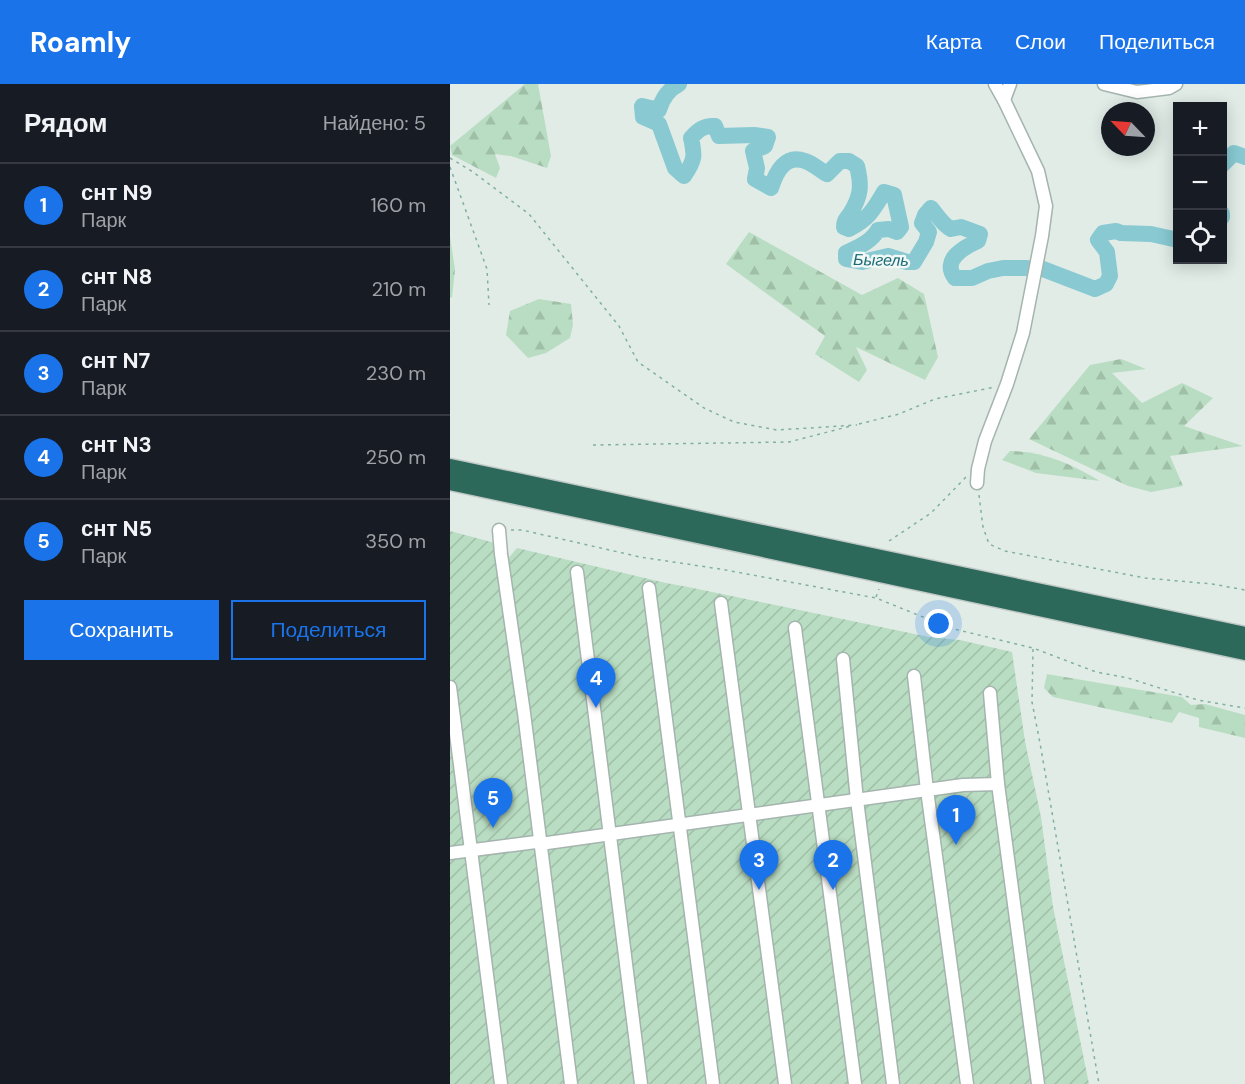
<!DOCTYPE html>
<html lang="ru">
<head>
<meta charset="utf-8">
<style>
	body { margin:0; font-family:"DM Sans",sans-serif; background:#242831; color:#f1f3f6 }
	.controls { position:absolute; right:18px; top:18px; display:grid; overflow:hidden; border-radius:0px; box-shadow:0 3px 15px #0003 }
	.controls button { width:54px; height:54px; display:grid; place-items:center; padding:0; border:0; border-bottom:2px solid #363941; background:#171b24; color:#f1f3f6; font:30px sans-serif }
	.compass { position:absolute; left:651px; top:18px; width:54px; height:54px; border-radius:50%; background:#171b24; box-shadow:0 3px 15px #0003; rotate:295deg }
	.you { position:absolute; left:489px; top:540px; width:21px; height:21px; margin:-15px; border:4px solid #fff; border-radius:50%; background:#1a73e8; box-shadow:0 0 0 9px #1a73e833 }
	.badge { display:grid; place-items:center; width:39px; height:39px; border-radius:50%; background:#1a73e8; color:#fff; font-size:20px; font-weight:700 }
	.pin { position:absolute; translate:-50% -50px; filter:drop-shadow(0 2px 3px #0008) }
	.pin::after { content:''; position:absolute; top:32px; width:21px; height:18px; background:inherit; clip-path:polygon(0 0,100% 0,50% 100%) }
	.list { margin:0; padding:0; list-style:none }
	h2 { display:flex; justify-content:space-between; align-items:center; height:78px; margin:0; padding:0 24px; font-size:26px }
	h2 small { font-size:20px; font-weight:400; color:#9ea1a6 }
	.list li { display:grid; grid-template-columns:39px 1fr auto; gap:18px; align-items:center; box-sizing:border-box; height:84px; padding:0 24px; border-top:2px solid #363941 }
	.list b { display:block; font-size:22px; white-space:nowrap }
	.list p { margin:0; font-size:20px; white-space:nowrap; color:#9ea1a6 }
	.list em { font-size:20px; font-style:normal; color:#9ea1a6 }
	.actions { display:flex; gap:12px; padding:18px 24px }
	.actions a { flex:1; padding:14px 0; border:2px solid #1a73e8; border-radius:0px; text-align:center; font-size:21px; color:#1a73e8 }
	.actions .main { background:#1a73e8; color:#fff }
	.icon { flex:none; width:33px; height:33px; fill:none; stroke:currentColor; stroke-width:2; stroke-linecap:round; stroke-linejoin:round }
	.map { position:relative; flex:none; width:795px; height:1000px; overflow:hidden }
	header { display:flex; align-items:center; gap:36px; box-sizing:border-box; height:84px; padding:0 30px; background:#1a73e8; color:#fff }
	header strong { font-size:28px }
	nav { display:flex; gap:33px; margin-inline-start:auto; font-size:21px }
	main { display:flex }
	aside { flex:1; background:#171b24 }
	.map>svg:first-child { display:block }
	.forest { fill:url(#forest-firs) }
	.garden { fill:url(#garden-furrows) }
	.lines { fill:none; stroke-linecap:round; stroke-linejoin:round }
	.river { stroke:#88c9d2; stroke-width:16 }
	.minor-casing { stroke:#a4b4ae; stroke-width:15 }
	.highway-casing { stroke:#c1c9c6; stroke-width:21 }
	.path { stroke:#81b0a0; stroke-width:1.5; stroke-dasharray:3 4.5; stroke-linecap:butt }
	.minor { stroke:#fff; stroke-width:12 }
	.highway { stroke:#2d695b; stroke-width:18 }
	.labels { text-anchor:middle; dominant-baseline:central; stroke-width:5; stroke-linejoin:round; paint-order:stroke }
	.water-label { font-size:16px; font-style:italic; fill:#1b6c79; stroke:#f1f8f5 }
</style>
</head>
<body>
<header>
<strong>Roamly</strong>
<nav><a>Карта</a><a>Слои</a><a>Поделиться</a></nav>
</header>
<main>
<aside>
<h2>Рядом<small>Найдено: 5</small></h2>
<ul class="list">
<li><span class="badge">1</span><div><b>снт N9</b><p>Парк</p></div><em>160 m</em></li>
<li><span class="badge">2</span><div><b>снт N8</b><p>Парк</p></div><em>210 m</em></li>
<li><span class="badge">3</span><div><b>снт N7</b><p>Парк</p></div><em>230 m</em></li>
<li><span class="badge">4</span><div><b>снт N3</b><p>Парк</p></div><em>250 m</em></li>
<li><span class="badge">5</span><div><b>снт N5</b><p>Парк</p></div><em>350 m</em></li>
</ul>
<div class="actions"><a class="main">Сохранить</a><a>Поделиться</a></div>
</aside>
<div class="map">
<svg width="795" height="1000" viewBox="0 0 795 1000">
	<defs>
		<pattern id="forest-firs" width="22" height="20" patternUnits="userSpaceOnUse" patternTransform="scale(1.5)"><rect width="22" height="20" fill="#b9ddc2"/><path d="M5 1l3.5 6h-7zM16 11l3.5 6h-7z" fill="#9fbfa7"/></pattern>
		<pattern id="garden-furrows" width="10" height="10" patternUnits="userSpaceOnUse" patternTransform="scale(1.5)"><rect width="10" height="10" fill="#b9ddc2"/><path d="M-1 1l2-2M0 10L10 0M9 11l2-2" fill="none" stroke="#9fbfa7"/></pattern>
	</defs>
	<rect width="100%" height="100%" fill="#e1ece7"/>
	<!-- forest -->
	<g class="forest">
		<path d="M75,0H88L101,72L97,84L61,72L45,70L50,84L46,94L2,71L0,62Z"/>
		<path d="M299,148L412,211L448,194L474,210L488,273L475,296L406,263L417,286L409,298L365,270L375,252L276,180Z"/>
		<path d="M0,152L5,186L2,213L0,214Z"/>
		<path d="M89,215L121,220L123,241L120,254L96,269L78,274L56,251L60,227Z"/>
		<path d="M671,275L696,285L662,289L692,319L732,299L763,314L734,342L793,362L720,372L733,402L701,408L678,402L579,355L640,281Z"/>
		<path d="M560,367C593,367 622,380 650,397L586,389L552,376Z"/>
		<path d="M597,590L732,613L741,621L755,620L795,631V654L749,643V634L729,628L722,639L603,613L594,604Z"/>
	</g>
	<!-- garden -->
	<g class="garden">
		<path d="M0,447L45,459L118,1000H0Z"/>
		<path d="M67,464L216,499L238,503L479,553L510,556L562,568L575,657L591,733L603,823L639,1000H124L56,477Z"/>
	</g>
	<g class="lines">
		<!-- river -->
		<g class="river">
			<path d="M229,0C219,5 212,15 209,26L192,22L193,33L209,40L225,84L234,92C245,76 245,72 241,54C248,46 254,41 265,42L269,52L304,51L318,53L315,62L303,67L307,84L305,95L321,104C326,88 335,70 355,77C362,79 370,86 377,90L390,77H399L407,82C412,102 411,112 400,130C396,135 394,137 394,143L399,145C418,135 423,127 434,108L444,111L451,143L447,148L439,145L428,146C421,158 408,163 396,169V175L412,178L438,172L457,178H464L476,158L479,148L472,139L475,131L481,124C487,131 493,141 501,145L511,143L530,150L528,157C514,163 491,176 505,194H522L538,187L553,184H577"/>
			<path d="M772,81L784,69L795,73"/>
			<path d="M772,130V133"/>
			<path d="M593,185L645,205L656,200L660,192L657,168L648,156L653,149L666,147L671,149L701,150L728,156"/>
		</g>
		<!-- minor casing -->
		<g class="minor-casing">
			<g id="minor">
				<path d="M654,0L687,8L719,4L726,0"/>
				<path d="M554,16L560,0"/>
				<path d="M527,399L528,385L535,357L557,300L573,249L592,152L596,122L588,87L554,16L545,0"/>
				<path d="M49,446L51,470L74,629L121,1000"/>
				<path d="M127,488L191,1000"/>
				<path d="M199,504L263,1000"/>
				<path d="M271,519L335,1000"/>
				<path d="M345,544L405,1000"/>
				<path d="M393,575L407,716L443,1000"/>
				<path d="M464,592L477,706L517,1000"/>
				<path d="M0,603L51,1000"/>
				<path d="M540,609L548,700L588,1000"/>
				<path d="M90,760L477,706L513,701L548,700"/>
				<path d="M0,769L86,758"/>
			</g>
		</g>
		<!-- highway casing -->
		<g class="highway-casing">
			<g id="highway">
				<path d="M0,384L795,552"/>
				<path d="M0,397L795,567"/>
			</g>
		</g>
		<!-- path -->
		<g class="path">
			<path d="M0,74L23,88L79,130L169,242L188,278L254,324L284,338L327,346L407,341"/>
			<path d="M0,83L37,185L39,221"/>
			<path d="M409,340L449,330L485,315L545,303"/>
			<path d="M143,361L339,358L401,342"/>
			<path d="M529,411L533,443L539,460L555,467L695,494L762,500L795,506"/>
			<path d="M61,446H72L190,473L270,485L426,514L500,544L583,564L646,588L678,594L748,616L795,624"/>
			<path d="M439,457L481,429L517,392"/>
			<path d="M426,513L429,505"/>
			<path d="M583,565L582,618L590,659L649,1000"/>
		</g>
		<!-- minor -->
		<use href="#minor" class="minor"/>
		<!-- highway -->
		<use href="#highway" class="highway"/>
	</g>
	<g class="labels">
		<!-- water labels -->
		<g class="water-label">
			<text transform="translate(431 176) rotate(1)">Быгель</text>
		</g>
	</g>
</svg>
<div class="controls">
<button>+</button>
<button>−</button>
<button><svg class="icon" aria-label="locate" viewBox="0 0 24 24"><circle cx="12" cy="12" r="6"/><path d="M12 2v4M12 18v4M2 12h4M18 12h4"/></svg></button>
</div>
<svg class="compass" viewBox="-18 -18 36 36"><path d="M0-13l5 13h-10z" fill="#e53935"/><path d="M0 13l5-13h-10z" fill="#9ea1a6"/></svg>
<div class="you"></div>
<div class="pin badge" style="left:506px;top:761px">1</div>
<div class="pin badge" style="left:383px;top:806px">2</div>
<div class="pin badge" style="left:309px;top:806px">3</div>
<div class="pin badge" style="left:146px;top:624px">4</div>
<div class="pin badge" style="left:43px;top:744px">5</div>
</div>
</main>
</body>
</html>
